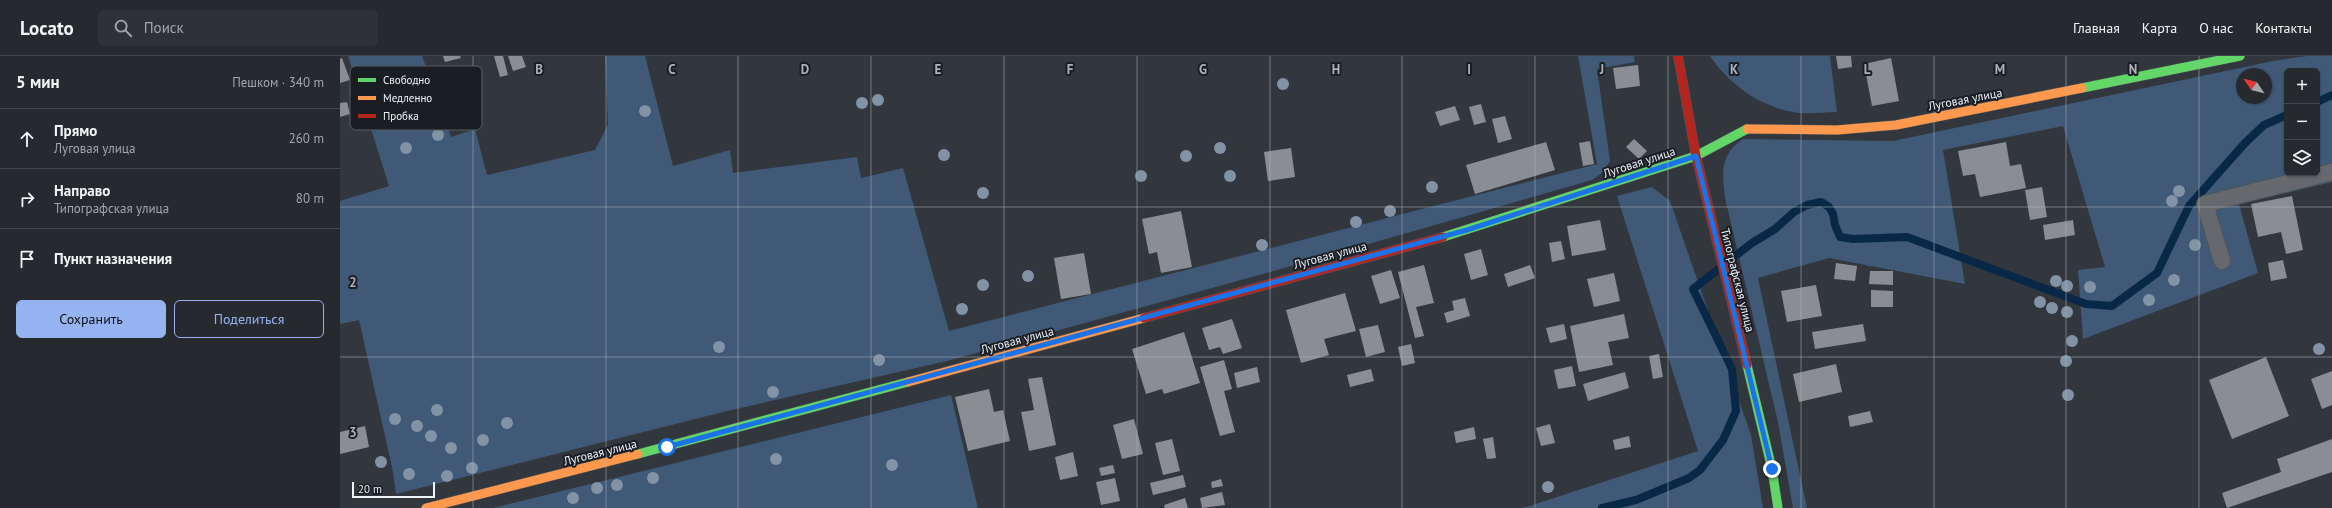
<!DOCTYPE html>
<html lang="ru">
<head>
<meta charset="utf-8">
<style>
	body { margin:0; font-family:"PT Sans",sans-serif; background:#2e3136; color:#f1f3f6 }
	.controls { position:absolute; right:12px; top:12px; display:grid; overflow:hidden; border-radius:6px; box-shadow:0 1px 3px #0004 }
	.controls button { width:36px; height:36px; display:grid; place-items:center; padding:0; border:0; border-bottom:1px solid #42454a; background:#26292e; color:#f1f3f6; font:20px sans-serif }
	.compass { position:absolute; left:1896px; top:12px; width:36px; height:36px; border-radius:50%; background:#26292e; box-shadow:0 1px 3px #0004; rotate:305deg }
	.scale { position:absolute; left:12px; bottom:10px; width:83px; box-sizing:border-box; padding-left:4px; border:2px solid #edf4fb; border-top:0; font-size:11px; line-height:14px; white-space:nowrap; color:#edf4fb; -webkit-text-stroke:3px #1a1e23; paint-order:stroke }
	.stop { position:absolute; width:12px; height:12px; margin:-9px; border:3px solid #1a73e8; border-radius:50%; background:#fff }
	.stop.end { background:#1a73e8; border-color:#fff; box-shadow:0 1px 4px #0008 }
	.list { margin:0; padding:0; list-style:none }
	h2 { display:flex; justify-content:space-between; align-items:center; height:52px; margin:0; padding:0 16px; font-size:17px }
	h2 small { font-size:13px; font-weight:400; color:#a4a6aa }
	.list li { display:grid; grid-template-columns:26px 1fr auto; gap:12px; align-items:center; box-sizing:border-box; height:60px; padding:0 16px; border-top:1px solid #42454a }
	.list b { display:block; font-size:15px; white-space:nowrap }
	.list p { margin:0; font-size:13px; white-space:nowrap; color:#a4a6aa }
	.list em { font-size:13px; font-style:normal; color:#a4a6aa }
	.actions { display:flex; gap:8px; padding:12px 16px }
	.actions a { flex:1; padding:9px 0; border:1px solid #95b2f1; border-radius:6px; text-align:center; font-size:14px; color:#95b2f1 }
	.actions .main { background:#95b2f1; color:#111 }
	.icon { flex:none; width:22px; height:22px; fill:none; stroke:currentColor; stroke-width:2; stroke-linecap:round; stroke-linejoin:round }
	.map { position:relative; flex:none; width:1992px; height:452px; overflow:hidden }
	header { display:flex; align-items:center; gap:24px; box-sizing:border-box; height:56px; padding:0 20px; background:#26292e; border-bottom:1px solid #42454a }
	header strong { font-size:19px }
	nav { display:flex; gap:22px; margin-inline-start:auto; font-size:14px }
	.search { width:280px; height:36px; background:#2e3136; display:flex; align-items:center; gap:10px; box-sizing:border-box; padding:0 14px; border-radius:6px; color:#a4a6aa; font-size:15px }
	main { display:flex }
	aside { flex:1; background:#26292e }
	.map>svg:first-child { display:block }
	.green { fill:#3f5976; fill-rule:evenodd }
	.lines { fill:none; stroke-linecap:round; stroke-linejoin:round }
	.stream { stroke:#092848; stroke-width:8 }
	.building { fill:#8a8e94 }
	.lane-casing { stroke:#51565b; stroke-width:18 }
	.fast-casing { stroke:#51565b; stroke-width:10 }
	.slow-casing { stroke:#51565b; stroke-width:10 }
	.jam-casing { stroke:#51565b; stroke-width:10 }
	.lane { stroke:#65696e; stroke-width:16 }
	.fast { stroke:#63d668; stroke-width:9 }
	.slow { stroke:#ff974d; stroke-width:9 }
	.jam { stroke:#b3261e; stroke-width:9 }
	.tree { fill:#8293a6 }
	.route { stroke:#1a73e8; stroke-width:5 }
	.grid { fill:none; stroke:#acb2b8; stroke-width:1; stroke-opacity:0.55 }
	.labels { text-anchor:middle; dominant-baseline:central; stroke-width:4; stroke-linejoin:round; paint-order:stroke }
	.street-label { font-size:12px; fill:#edf4fb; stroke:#1a1e23 }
	.key { fill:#1a1e23; stroke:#595e64; stroke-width:1 }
	.key-label { font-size:11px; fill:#edf4fb }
	.grid-label { font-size:13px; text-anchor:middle; font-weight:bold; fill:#acb2b8; stroke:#1a1e23; stroke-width:4; stroke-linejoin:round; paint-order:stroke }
</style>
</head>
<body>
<header>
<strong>Locato</strong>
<div class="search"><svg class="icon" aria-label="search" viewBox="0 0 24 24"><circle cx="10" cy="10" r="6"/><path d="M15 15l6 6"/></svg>Поиск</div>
<nav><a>Главная</a><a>Карта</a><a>О нас</a><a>Контакты</a></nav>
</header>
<main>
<aside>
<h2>5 мин<small>Пешком · 340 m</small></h2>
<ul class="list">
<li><svg class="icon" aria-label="ahead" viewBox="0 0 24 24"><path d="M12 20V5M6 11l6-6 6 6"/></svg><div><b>Прямо</b><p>Луговая улица</p></div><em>260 m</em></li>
<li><svg class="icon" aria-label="right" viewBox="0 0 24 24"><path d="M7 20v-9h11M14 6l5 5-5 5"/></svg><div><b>Направо</b><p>Типографская улица</p></div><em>80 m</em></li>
<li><svg class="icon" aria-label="arrive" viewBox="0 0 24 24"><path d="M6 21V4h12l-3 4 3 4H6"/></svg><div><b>Пункт назначения</b></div></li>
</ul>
<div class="actions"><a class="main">Сохранить</a><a>Поделиться</a></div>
</aside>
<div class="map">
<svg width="1992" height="452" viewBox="0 0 1992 452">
	<rect width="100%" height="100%" fill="#32373d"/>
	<!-- green -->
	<g class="green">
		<path d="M8,0H82L111,81L135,73L147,119L255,94L268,69L265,0H305L333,110L390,94L393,117L517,101L521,122L563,112L609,275L1257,108L1238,0H1294L1295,6L1257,13L1270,105L1263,116L1252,124L941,213L607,305L383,356L56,438L53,416L19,264L0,268V145L49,130Z"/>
		<path d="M1370,0H1490L1497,56C1483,56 1466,59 1453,56C1419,50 1389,28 1370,0Z"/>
		<path d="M1967,0H1992V126L1899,148L1918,217L1743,283L1738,214L1765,211L1723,70L1603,94L1625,228L1489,202L1418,222L1467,452H1453L1438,366L1385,142C1382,117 1380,98 1403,83L1553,85L1933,5ZM1947,15H1977V117H1947ZM1902,18H1926V42H1902Z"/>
		<path d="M1312,131L1330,145L1411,379L1423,452H1183L1358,395L1277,140Z"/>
		<path d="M611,339L638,452H153Z"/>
	</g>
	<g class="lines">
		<!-- stream -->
		<g class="stream">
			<path d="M1977,46L1992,39"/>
			<path d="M1262,452L1296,444L1349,422L1360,414L1383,384L1396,355L1392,313L1353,233L1412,187L1435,173L1454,156L1467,149L1481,146L1489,151L1493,158L1495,169L1500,181L1513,183L1567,181L1746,248L1772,250L1817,217L1849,150L1905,87L1924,69L1947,59"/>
		</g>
	</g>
	<!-- building -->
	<g class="building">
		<path d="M103,0H120L121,2L105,6Z"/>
		<path d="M154,0H163L168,19L160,21Z"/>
		<path d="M168,0H182L186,11L173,15Z"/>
		<path d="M1496,0H1511L1512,11L1498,13Z"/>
		<path d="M2,2L10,24L0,27V3Z"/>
		<path d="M1551,2L1559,45L1532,50L1524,8Z"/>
		<path d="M1298,9L1300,30L1276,33L1273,12Z"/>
		<path d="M7,46L10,58L0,61V47Z"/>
		<path d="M1141,48L1146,66L1134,69L1129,51Z"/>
		<path d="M1115,50L1120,64L1100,70L1095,56Z"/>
		<path d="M1165,60L1172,83L1158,87L1152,63Z"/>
		<path d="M1294,83L1307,95L1299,103L1286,91Z"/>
		<path d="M1250,85L1254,108L1243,110L1239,87Z"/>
		<path d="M1206,86L1215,114L1135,138L1126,109Z"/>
		<path d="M1666,86L1670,110L1681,108L1686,132L1640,141L1635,118L1623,120L1618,95Z"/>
		<path d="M951,92L955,121L928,125L924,96Z"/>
		<path d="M1702,131L1707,161L1690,164L1685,134Z"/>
		<path d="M1952,140L1963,194L1946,198L1941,176L1918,181L1911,148Z"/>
		<path d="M841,155L852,211L821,217L817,196L809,198L802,163Z"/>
		<path d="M1260,164L1266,194L1232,200L1227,170Z"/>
		<path d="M1733,164L1735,179L1705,184L1703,169Z"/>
		<path d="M1221,185L1225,203L1212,206L1209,187Z"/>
		<path d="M1141,193L1148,219L1131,224L1124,198Z"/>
		<path d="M744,197L751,238L721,243L714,202Z"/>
		<path d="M1943,204L1947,222L1931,225L1928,207Z"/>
		<path d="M1496,207L1517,210L1515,225L1494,223Z"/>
		<path d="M1084,209L1094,247L1076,251L1084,280L1075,282L1058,216Z"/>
		<path d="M1190,209L1195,222L1168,231L1164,218Z"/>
		<path d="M1051,214L1060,242L1040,248L1031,220Z"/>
		<path d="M1530,215H1553V229L1529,228Z"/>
		<path d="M1274,217L1280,245L1254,251L1247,223Z"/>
		<path d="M1476,229L1482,260L1447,266L1441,235Z"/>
		<path d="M1531,234L1553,235V251H1531Z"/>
		<path d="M1005,237L1016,275L984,283L989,299L961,307L946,254Z"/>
		<path d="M1125,242L1130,260L1107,267L1104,257L1114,254L1112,245Z"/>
		<path d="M1284,258L1289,282L1268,286L1273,309L1239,316L1230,270Z"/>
		<path d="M892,263L902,292L883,298L880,291L869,294L862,272Z"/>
		<path d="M1224,268L1227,283L1210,287L1206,272Z"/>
		<path d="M1523,268L1526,285L1475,293L1472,276Z"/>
		<path d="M1038,269L1045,296L1026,301L1019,273Z"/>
		<path d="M844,276L860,327L824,338L822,333L806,338L792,293Z"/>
		<path d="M1071,288L1075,307L1062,310L1058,291Z"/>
		<path d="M1319,298L1323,321L1313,323L1309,300Z"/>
		<path d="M1926,301L1949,360L1892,383L1869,324Z"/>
		<path d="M884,304L892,333L884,335L895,376L880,380L860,311Z"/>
		<path d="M1496,308L1502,336L1459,346L1453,318Z"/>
		<path d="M1232,310L1236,330L1218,333L1214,314Z"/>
		<path d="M917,311L920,326L897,332L894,317Z"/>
		<path d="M1031,313L1034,325L1010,331L1007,319Z"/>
		<path d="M1992,315V349L1982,353L1971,323Z"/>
		<path d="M1285,316L1289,332L1248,345L1243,328Z"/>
		<path d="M702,321L716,389L689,395L681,356L694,354L688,323Z"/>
		<path d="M649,333L654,356L663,354L670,385L628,395L615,341Z"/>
		<path d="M1530,355L1533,366L1510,371L1508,360Z"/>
		<path d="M794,363L803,398L782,403L773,369Z"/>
		<path d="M1210,368L1215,387L1201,390L1196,372Z"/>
		<path d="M25,370L29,391L0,398V376Z"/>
		<path d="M1134,371L1136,383L1116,387L1114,376Z"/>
		<path d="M1289,380L1291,391L1275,394L1273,384Z"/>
		<path d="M1153,381L1156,402L1147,403L1143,383Z"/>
		<path d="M832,383L840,415L823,419L815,387Z"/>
		<path d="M1992,383V416L1887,452L1882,437L1941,416L1937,403Z"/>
		<path d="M733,396L738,420L720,424L715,401Z"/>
		<path d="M773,409L775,417L761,420L759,412Z"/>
		<path d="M843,419L846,431L813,439L810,427Z"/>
		<path d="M775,422L780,445L761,449L756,426Z"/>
		<path d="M881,423L883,430L872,432L871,426Z"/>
		<path d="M882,436L885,449L862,452L860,442Z"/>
		<path d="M845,442L848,452H825L824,449Z"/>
	</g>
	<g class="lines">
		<!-- lane casing -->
		<g class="lane-casing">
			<path id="lane" d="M1882,205L1865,148L1992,116"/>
		</g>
		<!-- fast casing -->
		<g class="fast-casing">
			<g id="fast">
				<path d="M1742,32L1900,0"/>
				<path d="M1103,181L1356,100L1407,73"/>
				<path d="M1407,309L1432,413L1438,452"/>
				<path d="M298,398L568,326"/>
			</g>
		</g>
		<!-- slow casing -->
		<g class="slow-casing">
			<g id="slow">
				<path d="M1407,73L1497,74L1556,69L1742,32"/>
				<path d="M568,326L804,262"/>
				<path d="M86,452L298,398"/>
			</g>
		</g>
		<!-- jam casing -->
		<g class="jam-casing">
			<g id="jam">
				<path d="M1338,0L1356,100L1407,309"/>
				<path d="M804,262L1103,181"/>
			</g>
		</g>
		<!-- lane -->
		<use href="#lane" class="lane"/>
		<!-- fast -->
		<use href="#fast" class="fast"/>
		<!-- slow -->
		<use href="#slow" class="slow"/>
		<!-- jam -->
		<use href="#jam" class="jam"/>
	</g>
	<!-- trees -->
	<g class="tree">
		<circle cx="943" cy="28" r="6"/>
		<circle cx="538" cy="44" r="6"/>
		<circle cx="522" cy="47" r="6"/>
		<circle cx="305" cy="55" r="6"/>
		<circle cx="98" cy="79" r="6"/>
		<circle cx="66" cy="92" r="6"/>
		<circle cx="880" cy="92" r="6"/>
		<circle cx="604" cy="99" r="6"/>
		<circle cx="846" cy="100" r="6"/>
		<circle cx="801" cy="120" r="6"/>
		<circle cx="890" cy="120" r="6"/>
		<circle cx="1092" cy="131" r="6"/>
		<circle cx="1839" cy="135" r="6"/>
		<circle cx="643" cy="137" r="6"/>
		<circle cx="1832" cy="145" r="6"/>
		<circle cx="1050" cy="155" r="6"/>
		<circle cx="1016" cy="166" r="6"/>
		<circle cx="922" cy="189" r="6"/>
		<circle cx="1855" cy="189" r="6"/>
		<circle cx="688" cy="220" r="6"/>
		<circle cx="1834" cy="224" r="6"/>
		<circle cx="1716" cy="225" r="6"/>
		<circle cx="643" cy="229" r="6"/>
		<circle cx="1727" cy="230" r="6"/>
		<circle cx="1750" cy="231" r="6"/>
		<circle cx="1809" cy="244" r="6"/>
		<circle cx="1700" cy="246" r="6"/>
		<circle cx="1712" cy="252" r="6"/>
		<circle cx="622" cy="253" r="6"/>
		<circle cx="1727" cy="256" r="6"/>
		<circle cx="1732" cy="285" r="6"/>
		<circle cx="379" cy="291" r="6"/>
		<circle cx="1979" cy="293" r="6"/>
		<circle cx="539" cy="304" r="6"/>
		<circle cx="1726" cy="305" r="6"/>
		<circle cx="433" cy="336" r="6"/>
		<circle cx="1728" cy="339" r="6"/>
		<circle cx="97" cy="354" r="6"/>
		<circle cx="55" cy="363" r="6"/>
		<circle cx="167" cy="367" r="6"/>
		<circle cx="77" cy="370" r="6"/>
		<circle cx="91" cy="380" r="6"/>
		<circle cx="143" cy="384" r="6"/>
		<circle cx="111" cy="392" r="6"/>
		<circle cx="436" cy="403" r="6"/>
		<circle cx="41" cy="406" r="6"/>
		<circle cx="552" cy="409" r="6"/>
		<circle cx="132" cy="412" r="6"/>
		<circle cx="69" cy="418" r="6"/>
		<circle cx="107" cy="420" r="6"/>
		<circle cx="313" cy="422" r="6"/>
		<circle cx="277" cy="429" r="6"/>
		<circle cx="1208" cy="431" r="6"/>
		<circle cx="257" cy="432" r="6"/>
		<circle cx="233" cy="442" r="6"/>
	</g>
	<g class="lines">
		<!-- route -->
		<path class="route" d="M327,391L1127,174L1356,100L1432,413"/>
	</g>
	<!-- grid -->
	<path class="grid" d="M133,0V452M266,0V452M398,0V452M531,0V452M664,0V452M797,0V452M930,0V452M1062,0V452M1195,0V452M1328,0V452M1461,0V452M1594,0V452M1726,0V452M1859,0V452M0,151H1992M0,301H1992"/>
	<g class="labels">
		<!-- street labels -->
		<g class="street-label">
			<text transform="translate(1625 43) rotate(-11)">Луговая улица</text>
			<text transform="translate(1299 106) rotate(-18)">Луговая улица</text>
			<text transform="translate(990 199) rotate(-15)">Луговая улица</text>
			<text transform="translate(1398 224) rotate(76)">Типографская улица</text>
			<text transform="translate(677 284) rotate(-15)">Луговая улица</text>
			<text transform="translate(260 396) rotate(-14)">Луговая улица</text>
		</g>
	</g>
	<!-- legend -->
	<rect x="10" y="10" width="132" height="64" rx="6" class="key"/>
	<rect x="18" y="22" width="18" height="4" fill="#63d668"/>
	<rect x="18" y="40" width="18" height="4" fill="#ff974d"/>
	<rect x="18" y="58" width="18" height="4" fill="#b3261e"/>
	<g class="key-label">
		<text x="43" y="28">Свободно</text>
		<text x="43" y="46">Медленно</text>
		<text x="43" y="64">Пробка</text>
	</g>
	<g class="grid-label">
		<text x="199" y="18">B</text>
		<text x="332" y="18">C</text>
		<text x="465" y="18">D</text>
		<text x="598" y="18">E</text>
		<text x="730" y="18">F</text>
		<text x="863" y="18">G</text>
		<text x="996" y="18">H</text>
		<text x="1129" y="18">I</text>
		<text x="1262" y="18">J</text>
		<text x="1394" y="18">K</text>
		<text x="1527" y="18">L</text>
		<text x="1660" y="18">M</text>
		<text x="1793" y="18">N</text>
		<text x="13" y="231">2</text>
		<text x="13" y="381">3</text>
	</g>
</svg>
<div class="controls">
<button>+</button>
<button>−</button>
<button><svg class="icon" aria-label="layers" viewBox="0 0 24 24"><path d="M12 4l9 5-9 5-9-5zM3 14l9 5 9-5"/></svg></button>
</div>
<svg class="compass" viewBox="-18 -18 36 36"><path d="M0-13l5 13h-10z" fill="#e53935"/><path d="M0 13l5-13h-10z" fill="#a4a6aa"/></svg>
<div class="scale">20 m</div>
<div class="stop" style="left:327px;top:391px"></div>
<div class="stop end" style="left:1432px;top:413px"></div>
</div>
</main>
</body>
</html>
